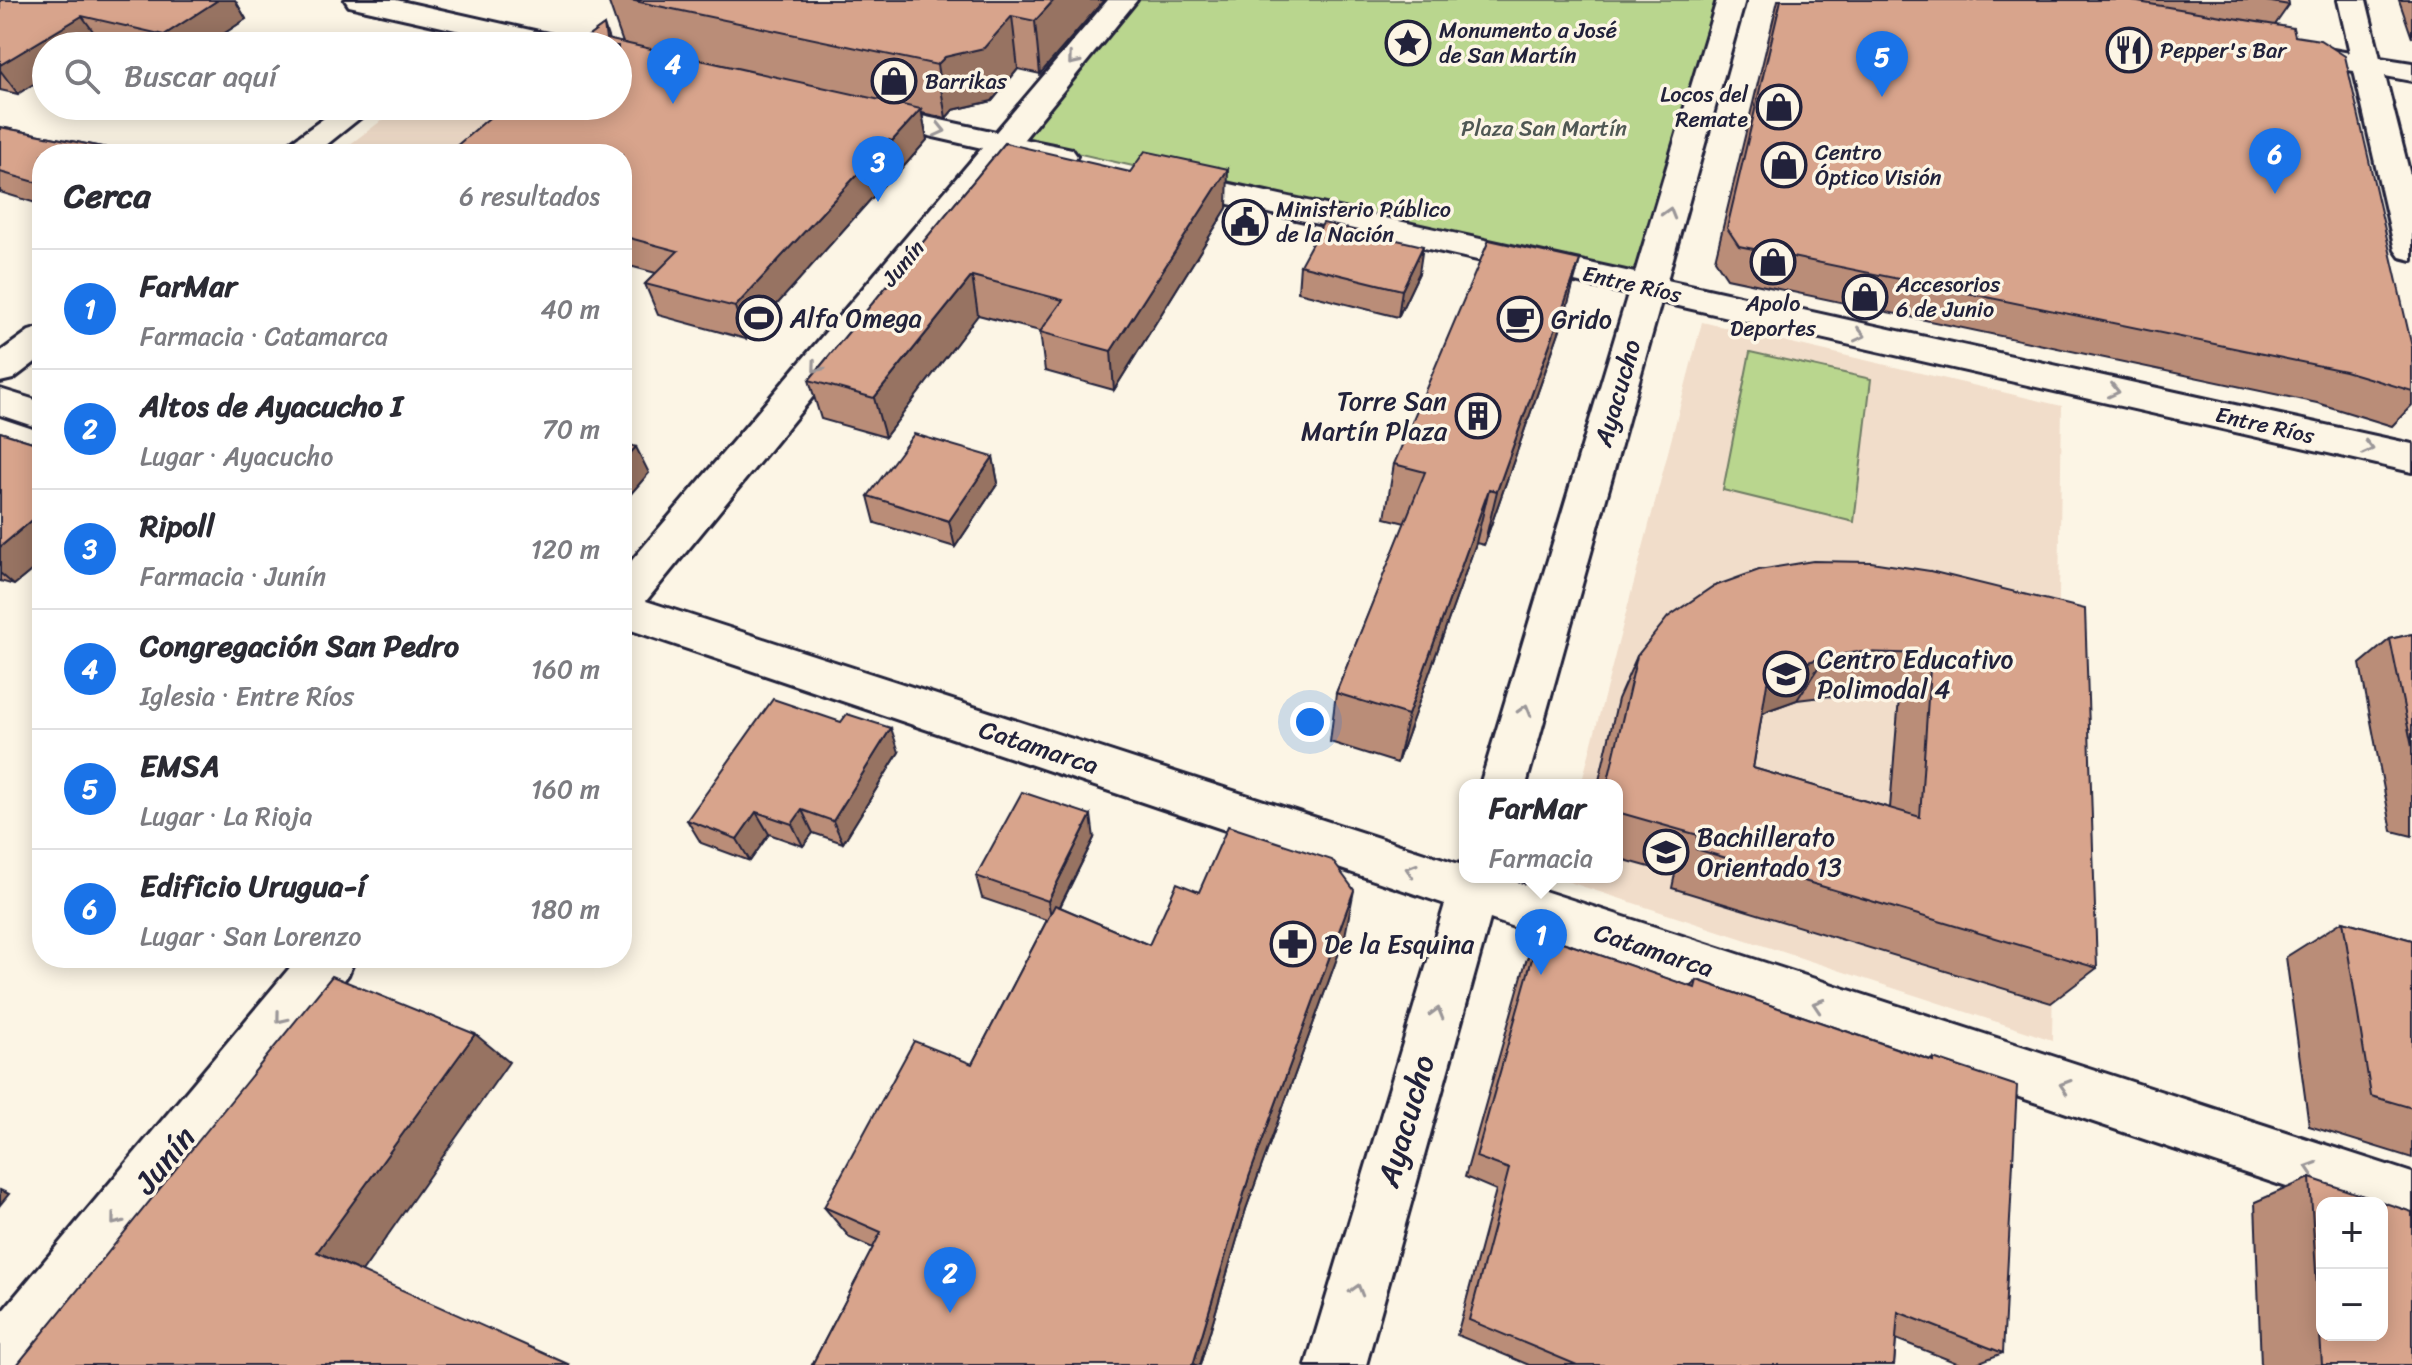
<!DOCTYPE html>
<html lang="es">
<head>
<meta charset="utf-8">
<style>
	body { margin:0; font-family:Sriracha,sans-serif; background:#f7f7f7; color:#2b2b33 }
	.controls { position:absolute; right:24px; bottom:24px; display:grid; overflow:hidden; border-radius:16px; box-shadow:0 4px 20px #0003 }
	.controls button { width:72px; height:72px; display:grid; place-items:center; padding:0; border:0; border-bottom:2px solid #e1e1e2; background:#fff; color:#2b2b33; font:40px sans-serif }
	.you { position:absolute; left:1310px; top:722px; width:28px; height:28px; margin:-20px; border:6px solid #fff; border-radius:50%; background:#1a73e8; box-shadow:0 0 0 12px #1a73e833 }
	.badge { display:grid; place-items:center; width:52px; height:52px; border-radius:50%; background:#1a73e8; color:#fff; font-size:26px; font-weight:700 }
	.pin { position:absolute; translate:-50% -66px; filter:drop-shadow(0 2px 4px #0008) }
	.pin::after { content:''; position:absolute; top:42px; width:28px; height:24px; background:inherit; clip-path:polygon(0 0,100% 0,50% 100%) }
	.popup { position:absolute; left:1459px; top:779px; width:164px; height:104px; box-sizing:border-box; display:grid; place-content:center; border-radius:16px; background:#fff; filter:drop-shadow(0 2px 6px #0005); font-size:26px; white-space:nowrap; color:#7c7c81 }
	.popup b { font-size:30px; color:#2b2b33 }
	.popup::after { content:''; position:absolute; left:50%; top:100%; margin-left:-16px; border:16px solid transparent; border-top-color:#fff }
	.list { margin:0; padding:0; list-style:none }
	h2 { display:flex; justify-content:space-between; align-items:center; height:104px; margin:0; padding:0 32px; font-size:34px }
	h2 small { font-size:26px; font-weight:400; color:#7c7c81 }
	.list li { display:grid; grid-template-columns:52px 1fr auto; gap:24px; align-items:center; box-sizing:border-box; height:120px; padding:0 32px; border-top:2px solid #e1e1e2 }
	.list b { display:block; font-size:30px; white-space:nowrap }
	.list p { margin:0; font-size:26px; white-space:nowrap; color:#7c7c81 }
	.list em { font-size:26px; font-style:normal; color:#7c7c81 }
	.icon { flex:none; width:44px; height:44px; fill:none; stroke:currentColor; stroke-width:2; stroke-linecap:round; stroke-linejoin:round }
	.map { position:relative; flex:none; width:2412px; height:1365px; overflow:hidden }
	.search { position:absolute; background:#fff; box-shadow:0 4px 20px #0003; left:32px; top:32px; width:600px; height:88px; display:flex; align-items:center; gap:20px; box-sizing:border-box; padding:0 28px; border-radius:44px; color:#7c7c81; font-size:30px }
	.panel { position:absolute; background:#fff; box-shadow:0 4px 20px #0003; left:32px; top:144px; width:600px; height:824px; border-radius:32px }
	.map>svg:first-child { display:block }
	.built { fill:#f1ddca }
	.green { fill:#b9d68e; stroke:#6e7c64; stroke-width:2 }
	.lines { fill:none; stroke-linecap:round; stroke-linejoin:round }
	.minor-casing { stroke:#22223b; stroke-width:6 }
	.minor { fill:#fcf5e5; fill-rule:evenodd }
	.wall { fill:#ba8d78; stroke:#22223b; stroke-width:2; fill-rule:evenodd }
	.shaded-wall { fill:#977362; stroke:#22223b; stroke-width:2 }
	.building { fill:#d8a48c; stroke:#22223b; stroke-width:2; fill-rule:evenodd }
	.oneway { stroke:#9a9698 }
	.labels { text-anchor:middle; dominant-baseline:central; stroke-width:7; stroke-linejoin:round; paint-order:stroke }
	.far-poi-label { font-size:22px; fill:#22223b; stroke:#fcf5e5; text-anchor:start }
	.far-park-label { font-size:22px; fill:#4f5854; stroke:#fcf5e5 }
	.far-street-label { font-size:22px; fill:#22223b; stroke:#fcf5e5 }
	.poi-label { font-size:26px; fill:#22223b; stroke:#fcf5e5; text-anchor:start }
	.street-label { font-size:26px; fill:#22223b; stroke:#fcf5e5 }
	.near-street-label { font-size:32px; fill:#22223b; stroke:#fcf5e5 }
</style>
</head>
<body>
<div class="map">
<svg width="2412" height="1365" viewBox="0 0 2412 1365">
	<rect width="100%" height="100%" fill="#fcf5e5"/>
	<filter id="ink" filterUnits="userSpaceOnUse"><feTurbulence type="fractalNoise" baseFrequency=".0125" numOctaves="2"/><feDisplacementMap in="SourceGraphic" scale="16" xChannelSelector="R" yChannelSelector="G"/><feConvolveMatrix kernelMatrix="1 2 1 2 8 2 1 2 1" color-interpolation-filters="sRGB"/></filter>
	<g filter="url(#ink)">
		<!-- built -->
		<g class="built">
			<path d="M401,106H618L622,154H337Z"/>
			<path d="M1702,322L2062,406L2052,1040L1557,878L1617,877V785H1581Z"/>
		</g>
		<!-- green -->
		<g class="green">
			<path d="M1134,0H1725L1636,281L1019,140Z"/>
			<path d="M1750,352L1871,379L1854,522L1723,490Z"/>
		</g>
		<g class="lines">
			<!-- minor casing -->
			<g class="minor-casing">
				<g id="minor">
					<path d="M345,0H396L575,40L579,46H527L349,6Z"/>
					<path d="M1108,0H1137L1024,139L1072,149L1077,156L1072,163L1061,165L1011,154L646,601L1459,864L1465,860V877H1501L2412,1173V1229L2382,1219V1203H2334L1490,919L1366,1365H1306L1445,904L622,627V572L982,148L855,119L851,113L855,107L866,104L996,132Z"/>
					<path d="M1717,0H1745L1667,280L2412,444V472L1661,302L1526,785H1480L1628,294L1171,191L1160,188L1155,181L1160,174L1171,171L1635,273Z"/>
					<path d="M2338,0H2366L2380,58L2412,63V81L2385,76L2412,183V260L2400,257L2395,250L2354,71L2288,60L2278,57L2274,51L2278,45L2288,42L2350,53Z"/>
					<path d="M341,106H375L315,154H279L284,147Z"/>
					<path d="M42,327V357L13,379L0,382V352L29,331Z"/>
					<path d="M0,389L42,402V429L0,415Z"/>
					<path d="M298,958H355L348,975L35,1365H0V1314Z"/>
				</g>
			</g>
			<!-- minor -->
			<use href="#minor" class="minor"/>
		</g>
		<!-- wall -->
		<g class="wall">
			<path d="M2,0H235L246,19L205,46H116L101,42L95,46H46L18,94L0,90V1Z"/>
			<path d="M608,0H1104L1040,74L1018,69L992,101L953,110L946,118L922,113L927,140L899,172L896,171L746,339L658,315L645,284L656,273L622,264V154L575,46L604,25L609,40L623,43Z"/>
			<path d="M1778,0H2288L2289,5L2275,25L2295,36L2412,347V405L2392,426L2317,403L1727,278L1715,260Z"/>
			<path d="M2399,0H2412V38Z"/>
			<path d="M0,127L127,152L128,154H42V205L0,192Z"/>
			<path d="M1005,143L1227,208L1114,390L1045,371L1040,331L978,315L885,437L821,419L809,380Z"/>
			<path d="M1300,265L1419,273L1398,317L1298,292Z"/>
			<path d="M1565,315L1484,545L1476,543L1397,763L1330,742L1336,693L1405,523L1385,518L1394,464Z"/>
			<path d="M0,432L42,445V562L14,585L0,581Z"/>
			<path d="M993,457L998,483L955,547L875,523L868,496Z"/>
			<path d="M1930,571L2097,968L2051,1003L1672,888L1675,874L1617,858V785H1598L1618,699L1637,656ZM1830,696L1899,698L1890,808L1753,768L1762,714L1769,710L1797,700Z"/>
			<path d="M2412,634V836L2392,831L2360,664L2390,639Z"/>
			<path d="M899,752L843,843L813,833L803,846L769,834L750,861L701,843L687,820Z"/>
			<path d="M1094,838L1060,907L1149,945L1199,892L1345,936L1246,1209L1200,1365H812L873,1248L850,1238L824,1207L972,1064L1047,920L982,898L976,876Z"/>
			<path d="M2343,921L2412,940V1158L2309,1126L2286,957Z"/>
			<path d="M1539,934L1691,987L1697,980L1931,1060L1933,1058L2003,1353L1972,1365H1962L1896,1339L1894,1365H1529L1457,1335L1496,1190L1465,1177L1526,961Z"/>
			<path d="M551,958H567L564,962Z"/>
			<path d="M2310,1178L2412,1365H2261L2255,1202Z"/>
		</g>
		<!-- shaded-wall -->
		<g class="shaded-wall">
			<path d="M218,0H235L246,19L205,46H172L164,35Z"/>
			<path d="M1054,0H1104L1040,74L1035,21Z"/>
			<path d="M82,16L101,42L95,46H46V76L18,94L0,70V65Z"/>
			<path d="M1012,16L1018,69L992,101L953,110L946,118L937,65L945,57Z"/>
			<path d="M921,109L927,140L899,172L892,141Z"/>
			<path d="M889,140L896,171L746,339L735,307Z"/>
			<path d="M1228,169L1227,208L1114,390L1111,351Z"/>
			<path d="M1423,246L1419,273L1398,317L1402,290Z"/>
			<path d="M1580,260L1565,315L1484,545L1497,491Z"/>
			<path d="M972,276L978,315L885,437L874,398Z"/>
			<path d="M636,447L649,473L622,504V462Z"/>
			<path d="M993,457L998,483L955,547L949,521Z"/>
			<path d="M1489,489L1476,543L1397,763L1408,715Z"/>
			<path d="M42,512V562L14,585L0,573V547Z"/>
			<path d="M1825,657L1797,700L1769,710L1742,726L1767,683L1794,666Z"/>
			<path d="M891,728L899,752L843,843L833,821Z"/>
			<path d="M802,810L813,833L803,846L792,824Z"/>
			<path d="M756,812L769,834L750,861L737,839Z"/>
			<path d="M1091,815L1094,838L1052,922L1048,901Z"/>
			<path d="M622,860L627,867L622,874Z"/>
			<path d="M1354,890L1345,936L1246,1209L1200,1365H1193L1249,1177Z"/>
			<path d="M475,1034L509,1062L362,1272L317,1252Z"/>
			<path d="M0,1190L9,1194L0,1205Z"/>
		</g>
		<!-- building -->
		<g class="building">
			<path d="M2,0H218L164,35L82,16L0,65V1Z"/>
			<path d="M630,0H1054L1035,21L1012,16L984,48L945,57L937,65Z"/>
			<path d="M1781,0H2126L2293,28L2295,36L2320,40L2345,56L2412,347V391L2345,371L1739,246L1727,228Z"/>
			<path d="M2260,0H2288L2289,5Z"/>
			<path d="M604,25L606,39L921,109L892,141L889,140L735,307L645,284L678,251L622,236V154H447L503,106H618V46H575Z"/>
			<path d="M0,127L127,152L123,154H42V184L0,172Z"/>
			<path d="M1005,143L1130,172L1145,151L1228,169L1111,351L1040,332L1063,300L972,276L874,398L809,380Z"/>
			<path d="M1323,223L1423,246L1402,290L1300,265Z"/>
			<path d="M1489,240L1580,260L1497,491L1489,489L1408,715L1336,693L1425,472L1394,464Z"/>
			<path d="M0,432L42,445V512L0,547Z"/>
			<path d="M914,434L993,457L949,521L868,496Z"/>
			<path d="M622,442L636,447L622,462Z"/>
			<path d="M1813,561L1871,562L1930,571L2085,609L2097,968L1696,849L1698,835L1617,812V785H1607L1637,656L1668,617L1712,587L1759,570ZM1858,652L1931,654L1920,817L1753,768L1767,683L1794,666L1825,657Z"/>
			<path d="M2412,634V747L2390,639Z"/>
			<path d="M773,699L841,722L847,714L891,728L833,821L802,810L792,824L756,812L737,839L687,820Z"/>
			<path d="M1022,792L1091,815L1048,901L976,876Z"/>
			<path d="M1228,826L1332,860L1354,890L1249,1177L1193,1365H812L881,1232L824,1207L914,1041L972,1064L1055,905L1149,945L1177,883L1199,892Z"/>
			<path d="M2343,921L2412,940V1108L2371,1096Z"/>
			<path d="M1539,934L1695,988L1697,980L1933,1061V1058L2017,1086L2003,1353L1898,1312L1894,1365H1577L1469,1320L1509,1169L1476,1157Z"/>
			<path d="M332,976L475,1034L317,1252L570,1365H17Z"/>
			<path d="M2310,1178L2412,1212V1365H2322ZM2322,1203H2382V1335H2322Z"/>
		</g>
		<!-- one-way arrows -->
		<defs><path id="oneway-chevron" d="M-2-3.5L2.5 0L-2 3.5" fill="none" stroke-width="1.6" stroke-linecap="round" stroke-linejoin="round" transform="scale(2)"/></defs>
		<g class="oneway">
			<use href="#oneway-chevron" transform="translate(1073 60) rotate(130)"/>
			<use href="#oneway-chevron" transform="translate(940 130) rotate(13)"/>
			<use href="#oneway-chevron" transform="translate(1669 213) rotate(-74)"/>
			<use href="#oneway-chevron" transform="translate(1860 335) rotate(13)"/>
			<use href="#oneway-chevron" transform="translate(817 367) rotate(130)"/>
			<use href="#oneway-chevron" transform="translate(2114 391) rotate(13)"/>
			<use href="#oneway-chevron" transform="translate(2368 448) rotate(13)"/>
			<use href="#oneway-chevron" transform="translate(1525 710) rotate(-74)"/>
			<use href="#oneway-chevron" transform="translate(1411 870) rotate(-162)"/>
			<use href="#oneway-chevron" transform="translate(1818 1005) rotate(-162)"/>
			<use href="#oneway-chevron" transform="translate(1437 1013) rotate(-74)"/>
			<use href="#oneway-chevron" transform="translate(281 1018) rotate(129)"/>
			<use href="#oneway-chevron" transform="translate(2065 1086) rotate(-162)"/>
			<use href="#oneway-chevron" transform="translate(2311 1168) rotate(-162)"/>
			<use href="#oneway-chevron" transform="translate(116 1220) rotate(129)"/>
			<use href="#oneway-chevron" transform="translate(1357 1290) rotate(-74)"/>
		</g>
	</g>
	<!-- icons -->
	<defs>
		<g id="sight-ring" transform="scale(2.3)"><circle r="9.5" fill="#fcf5e5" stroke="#22223b" stroke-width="1.5"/><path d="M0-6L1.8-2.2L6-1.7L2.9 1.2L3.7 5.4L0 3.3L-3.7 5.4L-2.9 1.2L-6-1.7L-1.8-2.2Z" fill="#22223b"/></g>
		<g id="restaurant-ring" transform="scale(2.3)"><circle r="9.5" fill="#fcf5e5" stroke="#22223b" stroke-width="1.5"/><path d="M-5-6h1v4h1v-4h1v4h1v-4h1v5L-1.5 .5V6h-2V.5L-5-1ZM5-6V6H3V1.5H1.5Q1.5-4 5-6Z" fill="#22223b"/></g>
		<g id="shop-ring" transform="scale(2.3)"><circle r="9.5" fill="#fcf5e5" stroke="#22223b" stroke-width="1.5"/><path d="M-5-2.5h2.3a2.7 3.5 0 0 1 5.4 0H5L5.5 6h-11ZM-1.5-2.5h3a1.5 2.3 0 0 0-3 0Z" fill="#22223b"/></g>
		<g id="civic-ring" transform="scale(2.3)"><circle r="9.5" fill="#fcf5e5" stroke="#22223b" stroke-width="1.5"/><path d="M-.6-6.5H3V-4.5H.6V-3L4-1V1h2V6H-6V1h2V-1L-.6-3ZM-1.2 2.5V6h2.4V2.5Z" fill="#22223b"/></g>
		<g id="stadium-ring" transform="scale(2.3)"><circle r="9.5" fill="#fcf5e5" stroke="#22223b" stroke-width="1.5"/><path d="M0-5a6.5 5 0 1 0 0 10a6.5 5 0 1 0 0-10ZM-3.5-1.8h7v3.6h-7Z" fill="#22223b"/></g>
		<g id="cafe-ring" transform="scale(2.3)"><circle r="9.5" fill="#fcf5e5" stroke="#22223b" stroke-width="1.5"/><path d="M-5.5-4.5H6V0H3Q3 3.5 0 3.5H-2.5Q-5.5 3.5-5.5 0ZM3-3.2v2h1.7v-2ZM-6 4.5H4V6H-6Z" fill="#22223b"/></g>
		<g id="building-ring" transform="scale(2.3)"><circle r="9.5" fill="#fcf5e5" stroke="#22223b" stroke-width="1.5"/><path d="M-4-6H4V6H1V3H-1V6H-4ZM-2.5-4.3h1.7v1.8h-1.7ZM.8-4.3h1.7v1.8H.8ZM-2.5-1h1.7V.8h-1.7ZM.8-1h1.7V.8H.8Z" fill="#22223b"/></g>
		<g id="school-ring" transform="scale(2.3)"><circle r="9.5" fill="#fcf5e5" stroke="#22223b" stroke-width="1.5"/><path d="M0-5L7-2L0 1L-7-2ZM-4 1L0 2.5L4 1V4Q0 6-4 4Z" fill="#22223b"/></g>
		<g id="pharmacy-ring" transform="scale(2.3)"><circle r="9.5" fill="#fcf5e5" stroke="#22223b" stroke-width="1.5"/><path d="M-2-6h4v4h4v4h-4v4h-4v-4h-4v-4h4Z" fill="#22223b"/></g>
	</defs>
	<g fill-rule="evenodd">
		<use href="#sight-ring" x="1408" y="43"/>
		<use href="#restaurant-ring" x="2129" y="50"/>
		<use href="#shop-ring" x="894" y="81"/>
		<use href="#shop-ring" x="1779" y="107"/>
		<use href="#shop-ring" x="1784" y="165"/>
		<use href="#civic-ring" x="1245" y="222"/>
		<use href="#shop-ring" x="1773" y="262"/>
		<use href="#shop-ring" x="1865" y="297"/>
		<use href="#stadium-ring" x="759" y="318"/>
		<use href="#cafe-ring" x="1520" y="319"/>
		<use href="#building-ring" x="1478" y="416"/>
		<use href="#school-ring" x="1786" y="674"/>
		<use href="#school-ring" x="1666" y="852"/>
		<use href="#pharmacy-ring" x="1293" y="944"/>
	</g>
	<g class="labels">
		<!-- far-poi labels -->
		<g class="far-poi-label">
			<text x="1439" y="30">Monumento a José<tspan x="1439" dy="25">de San Martín</tspan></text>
			<text x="2160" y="50">Pepper's Bar</text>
			<text x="925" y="81">Barrikas</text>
			<text x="1748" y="94" text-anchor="end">Locos del<tspan x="1748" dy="25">Remate</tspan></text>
			<text x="1815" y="152">Centro<tspan x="1815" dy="25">Óptico Visión</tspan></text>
			<text x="1276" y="209">Ministerio Público<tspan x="1276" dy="25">de la Nación</tspan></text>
			<text x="1896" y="284">Accesorios<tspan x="1896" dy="25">6 de Junio</tspan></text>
			<text x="1773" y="303" text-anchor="middle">Apolo<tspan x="1773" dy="25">Deportes</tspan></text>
		</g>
		<!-- far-park labels -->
		<g class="far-park-label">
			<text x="1544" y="128">Plaza San Martín</text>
		</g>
		<!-- far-street labels -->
		<g class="far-street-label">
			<text transform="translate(903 263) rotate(-50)">Junín</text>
			<text transform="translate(1632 284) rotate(13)">Entre Ríos</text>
			<text transform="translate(2265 425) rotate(13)">Entre Ríos</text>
		</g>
		<!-- poi labels -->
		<g class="poi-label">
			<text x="790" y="318">Alfa Omega</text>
			<text x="1551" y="319">Grido</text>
			<text x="1447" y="401" text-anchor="end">Torre San<tspan x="1447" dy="30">Martín Plaza</tspan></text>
			<text x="1817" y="659">Centro Educativo<tspan x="1817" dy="30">Polimodal 4</tspan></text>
			<text x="1697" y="837">Bachillerato<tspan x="1697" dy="30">Orientado 13</tspan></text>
			<text x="1324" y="944">De la Esquina</text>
		</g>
		<!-- street labels -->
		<g class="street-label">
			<text transform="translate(1617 393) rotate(-74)">Ayacucho</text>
			<text transform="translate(1039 747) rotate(18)">Catamarca</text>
			<text transform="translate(1654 950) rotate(18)">Catamarca</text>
		</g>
		<!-- near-street labels -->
		<g class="near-street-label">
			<text transform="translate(1406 1121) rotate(-74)">Ayacucho</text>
			<text transform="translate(165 1160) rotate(-51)">Junín</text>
		</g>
	</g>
</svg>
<div class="controls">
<button>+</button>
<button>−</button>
</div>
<div class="you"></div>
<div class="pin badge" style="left:1541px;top:975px">1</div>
<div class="popup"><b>FarMar</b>Farmacia</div>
<div class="pin badge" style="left:950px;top:1313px">2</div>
<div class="pin badge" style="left:878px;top:202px">3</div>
<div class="pin badge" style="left:673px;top:104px">4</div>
<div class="pin badge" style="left:1882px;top:97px">5</div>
<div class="pin badge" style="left:2275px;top:194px">6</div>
<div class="search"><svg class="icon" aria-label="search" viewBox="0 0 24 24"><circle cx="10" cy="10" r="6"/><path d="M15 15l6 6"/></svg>Buscar aquí</div>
<section class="panel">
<h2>Cerca<small>6 resultados</small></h2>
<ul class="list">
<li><span class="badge">1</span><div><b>FarMar</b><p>Farmacia · Catamarca</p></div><em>40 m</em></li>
<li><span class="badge">2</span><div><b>Altos de Ayacucho I</b><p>Lugar · Ayacucho</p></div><em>70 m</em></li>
<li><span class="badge">3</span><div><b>Ripoll</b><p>Farmacia · Junín</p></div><em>120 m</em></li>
<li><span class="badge">4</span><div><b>Congregación San Pedro</b><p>Iglesia · Entre Ríos</p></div><em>160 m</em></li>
<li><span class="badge">5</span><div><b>EMSA</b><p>Lugar · La Rioja</p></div><em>160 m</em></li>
<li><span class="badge">6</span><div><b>Edificio Urugua-í</b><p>Lugar · San Lorenzo</p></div><em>180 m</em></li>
</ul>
</section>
</div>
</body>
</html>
